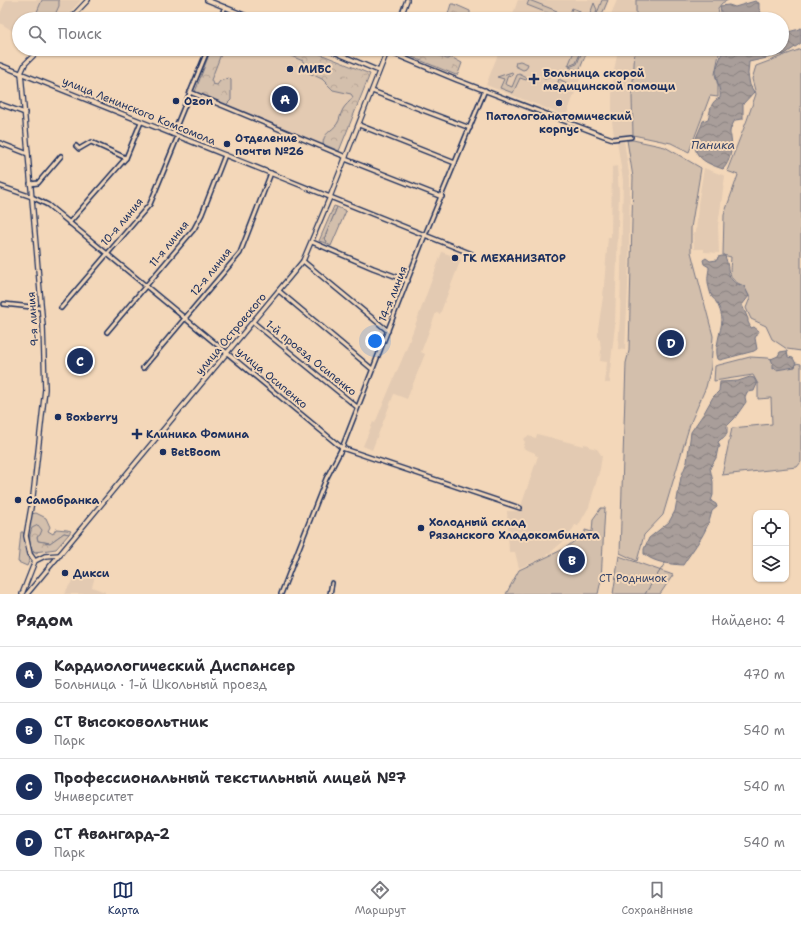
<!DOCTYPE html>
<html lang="ru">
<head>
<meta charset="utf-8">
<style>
	body { margin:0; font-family:"Shantell Sans",sans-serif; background:#f2f2f3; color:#2b2b33 }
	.controls { position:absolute; right:12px; bottom:12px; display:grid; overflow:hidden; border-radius:8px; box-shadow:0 1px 3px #0004 }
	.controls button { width:36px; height:36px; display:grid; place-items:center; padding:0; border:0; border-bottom:1px solid #e1e1e2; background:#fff; color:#2b2b33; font:20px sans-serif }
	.you { position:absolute; left:375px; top:341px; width:14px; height:14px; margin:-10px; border:3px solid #fff; border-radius:50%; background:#1a73e8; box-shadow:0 0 0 6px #1a73e833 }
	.badge { display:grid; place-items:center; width:26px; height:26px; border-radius:50%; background:#1b2f5e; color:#fff; font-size:13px; font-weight:700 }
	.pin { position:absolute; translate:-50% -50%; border:2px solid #fff; box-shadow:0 1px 4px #0006 }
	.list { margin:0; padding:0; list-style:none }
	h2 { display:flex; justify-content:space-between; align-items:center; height:52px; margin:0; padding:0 16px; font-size:17px }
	h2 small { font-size:13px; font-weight:400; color:#7c7c81 }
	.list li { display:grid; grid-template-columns:26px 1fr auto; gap:12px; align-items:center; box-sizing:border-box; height:56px; padding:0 16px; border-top:1px solid #e1e1e2 }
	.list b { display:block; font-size:15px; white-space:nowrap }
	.list p { margin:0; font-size:13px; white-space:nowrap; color:#7c7c81 }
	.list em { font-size:13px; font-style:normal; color:#7c7c81 }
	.icon { flex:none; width:22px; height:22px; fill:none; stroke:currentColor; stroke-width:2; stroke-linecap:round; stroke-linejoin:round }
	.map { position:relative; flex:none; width:801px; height:594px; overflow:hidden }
	.search { position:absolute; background:#fff; box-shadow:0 1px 3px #0004; left:12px; right:12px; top:12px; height:44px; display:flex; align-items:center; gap:10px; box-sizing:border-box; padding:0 14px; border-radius:22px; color:#7c7c81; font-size:15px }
	.sheet { height:276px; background:#fff }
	nav { display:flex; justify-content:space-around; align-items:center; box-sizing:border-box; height:56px; border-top:1px solid #e1e1e2; background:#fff; font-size:11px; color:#7c7c81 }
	nav a { display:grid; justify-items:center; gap:2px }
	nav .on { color:#1b2f5e }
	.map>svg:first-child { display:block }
	.built { fill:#e3cab2 }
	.green { fill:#d3bfac; stroke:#777785 }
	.forest { fill:url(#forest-crowns); stroke:#777785 }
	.water { fill:url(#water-waves); stroke:#707282 }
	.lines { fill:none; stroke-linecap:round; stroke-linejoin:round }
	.stream { stroke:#707282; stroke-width:1 }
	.minor-casing { stroke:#1b2f5e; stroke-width:6 }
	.tertiary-casing { stroke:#1b2f5e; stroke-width:6 }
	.minor { stroke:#f3d7b9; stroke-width:3 }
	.tertiary { stroke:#f3d7b9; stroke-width:3.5 }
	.poi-dot { fill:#1b2f5e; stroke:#f3d7b9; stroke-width:1.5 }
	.labels { text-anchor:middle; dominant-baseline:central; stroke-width:4; stroke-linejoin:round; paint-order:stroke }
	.poi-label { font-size:11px; font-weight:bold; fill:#1b2f5e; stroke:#f3d7b9; text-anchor:start }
	.street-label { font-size:11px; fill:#1b2f5e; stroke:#f3d7b9 }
	.park-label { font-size:11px; fill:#37456a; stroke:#f3d7b9 }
	.water-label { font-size:12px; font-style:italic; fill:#37456a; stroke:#f3d7b9 }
</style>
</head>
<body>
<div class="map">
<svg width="801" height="594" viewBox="0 0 801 594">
	<defs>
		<pattern id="forest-crowns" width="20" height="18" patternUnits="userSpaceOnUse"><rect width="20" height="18" fill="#d3bfac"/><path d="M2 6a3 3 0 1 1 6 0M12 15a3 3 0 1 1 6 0" fill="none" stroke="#b5a496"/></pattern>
		<pattern id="water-waves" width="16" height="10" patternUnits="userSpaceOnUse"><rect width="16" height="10" fill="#a99e9a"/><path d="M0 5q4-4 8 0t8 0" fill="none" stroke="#898181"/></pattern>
	</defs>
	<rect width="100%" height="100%" fill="#f3d7b9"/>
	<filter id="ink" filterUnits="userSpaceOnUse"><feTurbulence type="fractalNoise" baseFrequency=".025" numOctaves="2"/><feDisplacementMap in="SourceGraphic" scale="8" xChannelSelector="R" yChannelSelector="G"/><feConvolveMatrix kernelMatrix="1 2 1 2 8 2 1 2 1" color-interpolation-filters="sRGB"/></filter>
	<g filter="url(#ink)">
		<!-- built -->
		<g class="built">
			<path d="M6,0H81L64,19H19V35L0,23V14Z"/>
			<path d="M518,0H609L601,19H511Z"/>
			<path d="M617,0H636V19H609Z"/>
			<path d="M211,49H308L370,74L339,151L195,92Z"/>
			<path d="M500,49H589L579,72L582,74L566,116L486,85Z"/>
			<path d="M618,49H635L632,97L633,135L614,136L612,121V96L614,71Z"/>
			<path d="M617,141H624L630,179L629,265L625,350L618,349L620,317L623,180Z"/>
			<path d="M617,166L619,193L616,289L615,325L609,379L610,380V383H605L607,362L600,361L601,351L600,340L598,339V329L603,297L608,237H611L612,167Z"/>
			<path d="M704,168L725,176L718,226L719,253L704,252V249H694L693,232H696L698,204Z"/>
			<path d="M442,252L461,259L440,314L436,313L421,352L425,354L407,399L394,394L372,450L363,446L373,422L375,423L406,350Z"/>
			<path d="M537,434L583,446L584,444L589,445V447L597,449L602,456L600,469L589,507L578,526L575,525L569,536L564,541L545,557L519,568L515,552H509L507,511H519L521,506L538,456L535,455V453L523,448L525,442L523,439L528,436L536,438Z"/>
			<path d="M79,570L95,576L92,587L105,592V594H64Z"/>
		</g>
		<!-- green -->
		<g class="green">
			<path d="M42,0H59V6L53,19H34Z"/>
			<path d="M529,0L557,11L555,16L527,5Z"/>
			<path d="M602,0H608L600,19H595Z"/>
			<path d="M636,0H728L722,3L718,8L720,19H636Z"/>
			<path d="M594,3L597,10L595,17L588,19Z"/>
			<path d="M572,8L580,11L577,19H568Z"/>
			<path d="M575,49L579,56L576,63L568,66Z"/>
			<path d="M583,49H588L579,71L569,67L577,64Z"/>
			<path d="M635,49H720L715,74L718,86V97L710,96L689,152L671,143L633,135L632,97Z"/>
			<path d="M801,49V351L787,349L772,339L766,326L751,319L746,308L750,298L744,286C727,279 730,274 731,257L723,255L724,215L738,175L727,171L747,120L756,94L752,79L756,66Z"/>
			<path d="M520,61L528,64L526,69L523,70L515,66L516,62Z"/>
			<path d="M547,69L555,73V75L545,79L543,78Z"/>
			<path d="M512,72L513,74L511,76L508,75L505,84L512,87L517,75L519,74L527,78L526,80L520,78L513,93L500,88L504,79L497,77Z"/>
			<path d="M559,79L571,85L569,90L559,87L557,92L555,91Z"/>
			<path d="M627,140H633L665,147L701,168L691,228V252L713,336L711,367L706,387L690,424L663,515L644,535L637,561L620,553L626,363L629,351L633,177Z"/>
			<path d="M337,207L346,211L331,246L326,243L327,241L324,239Z"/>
			<path d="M750,357L768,358L801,364V462L797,467L722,475L732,428L772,424L771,398L758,399V384L753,375L714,381L715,366Z"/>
			<path d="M601,508H605L601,580L598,594H506L519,570L564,549L585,533V530L592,532L593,519Z"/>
			<path d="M36,513L46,518L50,527L48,531L53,534L56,529L67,530L71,531L69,534L64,533L50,543L38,541L37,537L29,535L32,549L35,552L39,551L35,554L31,551L28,536L31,514Z"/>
			<path d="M21,532H23L30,559L27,566L18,562Z"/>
			<path d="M619,556L673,575L660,594H613Z"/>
		</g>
		<!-- forest -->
		<g class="forest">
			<path d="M451,4H454L470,11V14L465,19H457L448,14Z"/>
			<path d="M211,49H223L211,80L213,84L217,85L220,81L229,78L231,80V100L226,105L195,92Z"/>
			<path d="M281,49H308L370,74L339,151L323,144C323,133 332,131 337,124C340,120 340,114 343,109C345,105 350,102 353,97L351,94L333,90L322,79L305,71L303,61L286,54V51Z"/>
			<path d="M399,49H424L447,59L451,57L462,63L458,74L456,75L400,52Z"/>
			<path d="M334,206L337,207L324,239L327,241L326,243L319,241Z"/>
			<path d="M38,525L42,530L40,535L37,537L38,541L50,543L64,533L69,534L56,549L35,552C28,546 29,536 32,528Z"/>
		</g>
		<!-- water -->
		<g class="water">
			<path d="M755,1L759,3V9L761,12L758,19H722L720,6L729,5L735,7Z"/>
			<path d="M801,28V43L785,54L749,62L748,74L750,85L754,92L743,104V119L735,120C733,124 730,128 730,132C730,136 731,134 731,138C733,148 730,162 723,169C711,165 693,159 695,142C696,136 701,128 703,121L708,119C711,110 710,101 720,98C721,89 717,83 716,75C715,66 722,58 722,49H782V34C789,31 795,31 801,28Z"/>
			<path d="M722,256H725C731,271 724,281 744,286L749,296L742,305L748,319V322L751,328L754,327L759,331L755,338L757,349L754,351L720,360L718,359C714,348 721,332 722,320C722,315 719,306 716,302C715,299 714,300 712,297C710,293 707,282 708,276C708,273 709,271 709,267L704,264L703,260L706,258L710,261L717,260L718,257Z"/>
			<path d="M786,351H787L788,357L793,358L796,364L795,367L776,370L775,368L773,369V364L771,359L778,356L780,352Z"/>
			<path d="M750,377L754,378L757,384L754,391L747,392L745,397L746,402L734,419L727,426V433L725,437L721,439L718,442L720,447L718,448L716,458L710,468L713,482V495L711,501L716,504L717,507L712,511C707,534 695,546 683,565C669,564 655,563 644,554V549L649,538L669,522L675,511L681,477L687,462L691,432L704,413L713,397L719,391L720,382L738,381Z"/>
		</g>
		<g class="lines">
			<!-- stream -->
			<path class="stream" d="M645,594L665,563"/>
			<!-- minor casing -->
			<g class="minor-casing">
				<g id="minor">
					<path d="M220,19L225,7"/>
					<path d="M387,51L457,80L604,136L613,139L631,137"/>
					<path d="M372,91L470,128"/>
					<path d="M190,92L346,157"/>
					<path d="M0,104L25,113"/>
					<path d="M359,125L455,163"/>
					<path d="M173,134L208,49"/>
					<path d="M0,143L28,154"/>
					<path d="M76,146L79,149L91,142L126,158"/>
					<path d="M345,159L442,197"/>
					<path d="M30,184L38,183L61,156"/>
					<path d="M0,186L32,197L48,205L342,448L520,508"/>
					<path d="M330,197L472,254"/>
					<path d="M69,223L126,158L141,122"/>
					<path d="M312,242L373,268L408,281"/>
					<path d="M303,261L388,331"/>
					<path d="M279,291L372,369"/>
					<path d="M4,304L41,308"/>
					<path d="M61,308L150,204L178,136"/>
					<path d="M253,322L357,407"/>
					<path d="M107,332L194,229L202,214L225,155"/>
					<path d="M143,368L240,253L271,173"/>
					<path d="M281,594L326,479L342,448L425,235L485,90"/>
					<path d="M330,594L332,583"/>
				</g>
			</g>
			<!-- tertiary casing -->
			<g class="tertiary-casing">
				<g id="tertiary">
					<path d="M207,0L254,19"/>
					<path d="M70,19L88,0"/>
					<path d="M400,19L407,0"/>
					<path d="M327,49L379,71"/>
					<path d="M0,65L330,197"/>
					<path d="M35,561L30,554L26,536L33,496L45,389L43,326L21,73L25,64L40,49"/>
					<path d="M22,594L35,561L45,556L60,555"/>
					<path d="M27,594L303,261L330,197L388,49"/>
				</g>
			</g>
			<!-- minor -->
			<use href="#minor" class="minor"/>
			<!-- tertiary -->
			<use href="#tertiary" class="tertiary"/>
		</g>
	</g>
	<!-- markers -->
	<g class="poi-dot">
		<circle cx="290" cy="69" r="4"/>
		<path d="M532 73h4v4h4v4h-4v4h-4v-4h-4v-4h4z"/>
		<circle cx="176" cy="101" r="4"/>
		<circle cx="559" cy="103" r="4"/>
		<circle cx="227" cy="144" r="4"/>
		<circle cx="455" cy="258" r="4"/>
		<circle cx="58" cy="417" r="4"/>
		<path d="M135 428h4v4h4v4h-4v4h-4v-4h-4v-4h4z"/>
		<circle cx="163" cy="452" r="4"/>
		<circle cx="18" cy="500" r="4"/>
		<circle cx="421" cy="528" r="4"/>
		<circle cx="65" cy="573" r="4"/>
	</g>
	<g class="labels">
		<!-- poi labels -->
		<g class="poi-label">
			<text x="298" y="69">МИБС</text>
			<text x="543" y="73">Больница скорой<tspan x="543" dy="13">медицинской помощи</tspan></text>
			<text x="184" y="101">Ozon</text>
			<text x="559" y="116" text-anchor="middle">Патологоанатомический<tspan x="559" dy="13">корпус</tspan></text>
			<text x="235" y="138">Отделение<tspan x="235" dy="13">почты №26</tspan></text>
			<text x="463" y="258">ГК МЕХАНИЗАТОР</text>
			<text x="66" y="417">Boxberry</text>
			<text x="146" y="434">Клиника Фомина</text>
			<text x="171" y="452">BetBoom</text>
			<text x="26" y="500">Самобранка</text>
			<text x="429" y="522">Холодный склад<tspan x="429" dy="13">Рязанского Хладокомбината</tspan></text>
			<text x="73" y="573">Дикси</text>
		</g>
		<!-- street labels -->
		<g class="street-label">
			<text transform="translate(139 111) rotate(22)">улица Ленинского Комсомола</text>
			<text transform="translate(122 222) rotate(-50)">10-я линия</text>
			<text transform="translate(169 244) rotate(-51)">11-я линия</text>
			<text transform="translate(211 272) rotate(-51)">12-я линия</text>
			<text transform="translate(393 294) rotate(-68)">14-я линия</text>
			<text transform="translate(33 319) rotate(-94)">9-я линия</text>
			<text transform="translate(231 334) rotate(-50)">улица Островского</text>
			<text transform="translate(311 358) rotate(39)">1-й проезд Осипенко</text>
			<text transform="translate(272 378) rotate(40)">улица Осипенко</text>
		</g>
		<!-- park labels -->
		<g class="park-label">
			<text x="633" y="578">СТ Родничок</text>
		</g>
		<!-- water labels -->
		<g class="water-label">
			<text x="713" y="145">Паника</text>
		</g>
	</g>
</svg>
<div class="controls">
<button><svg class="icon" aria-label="locate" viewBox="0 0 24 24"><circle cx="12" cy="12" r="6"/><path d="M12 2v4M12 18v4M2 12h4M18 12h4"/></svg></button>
<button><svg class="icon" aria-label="layers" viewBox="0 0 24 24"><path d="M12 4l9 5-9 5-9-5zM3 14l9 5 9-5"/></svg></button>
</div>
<div class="you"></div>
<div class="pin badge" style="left:285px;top:99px">A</div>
<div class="pin badge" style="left:572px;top:560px">B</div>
<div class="pin badge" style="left:80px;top:361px">C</div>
<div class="pin badge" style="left:671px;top:343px">D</div>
<div class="search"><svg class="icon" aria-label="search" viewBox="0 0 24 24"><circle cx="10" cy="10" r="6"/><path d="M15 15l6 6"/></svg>Поиск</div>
</div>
<section class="sheet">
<h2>Рядом<small>Найдено: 4</small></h2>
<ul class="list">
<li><span class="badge">A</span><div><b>Кардиологический Диспансер</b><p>Больница · 1-й Школьный проезд</p></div><em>470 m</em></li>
<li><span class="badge">B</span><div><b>СТ Высоковольтник</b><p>Парк</p></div><em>540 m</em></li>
<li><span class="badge">C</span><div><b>Профессиональный текстильный лицей №7</b><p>Университет</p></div><em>540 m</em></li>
<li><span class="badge">D</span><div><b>СТ Авангард-2</b><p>Парк</p></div><em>540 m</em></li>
</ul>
</section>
<nav>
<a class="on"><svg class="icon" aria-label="map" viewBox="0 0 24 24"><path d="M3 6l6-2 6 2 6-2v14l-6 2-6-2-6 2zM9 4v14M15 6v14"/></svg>Карта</a>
<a><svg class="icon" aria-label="directions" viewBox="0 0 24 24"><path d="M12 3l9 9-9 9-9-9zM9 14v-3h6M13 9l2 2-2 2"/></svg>Маршрут</a>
<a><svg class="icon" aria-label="saved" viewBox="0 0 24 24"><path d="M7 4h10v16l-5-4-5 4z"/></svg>Сохранённые</a>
</nav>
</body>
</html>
